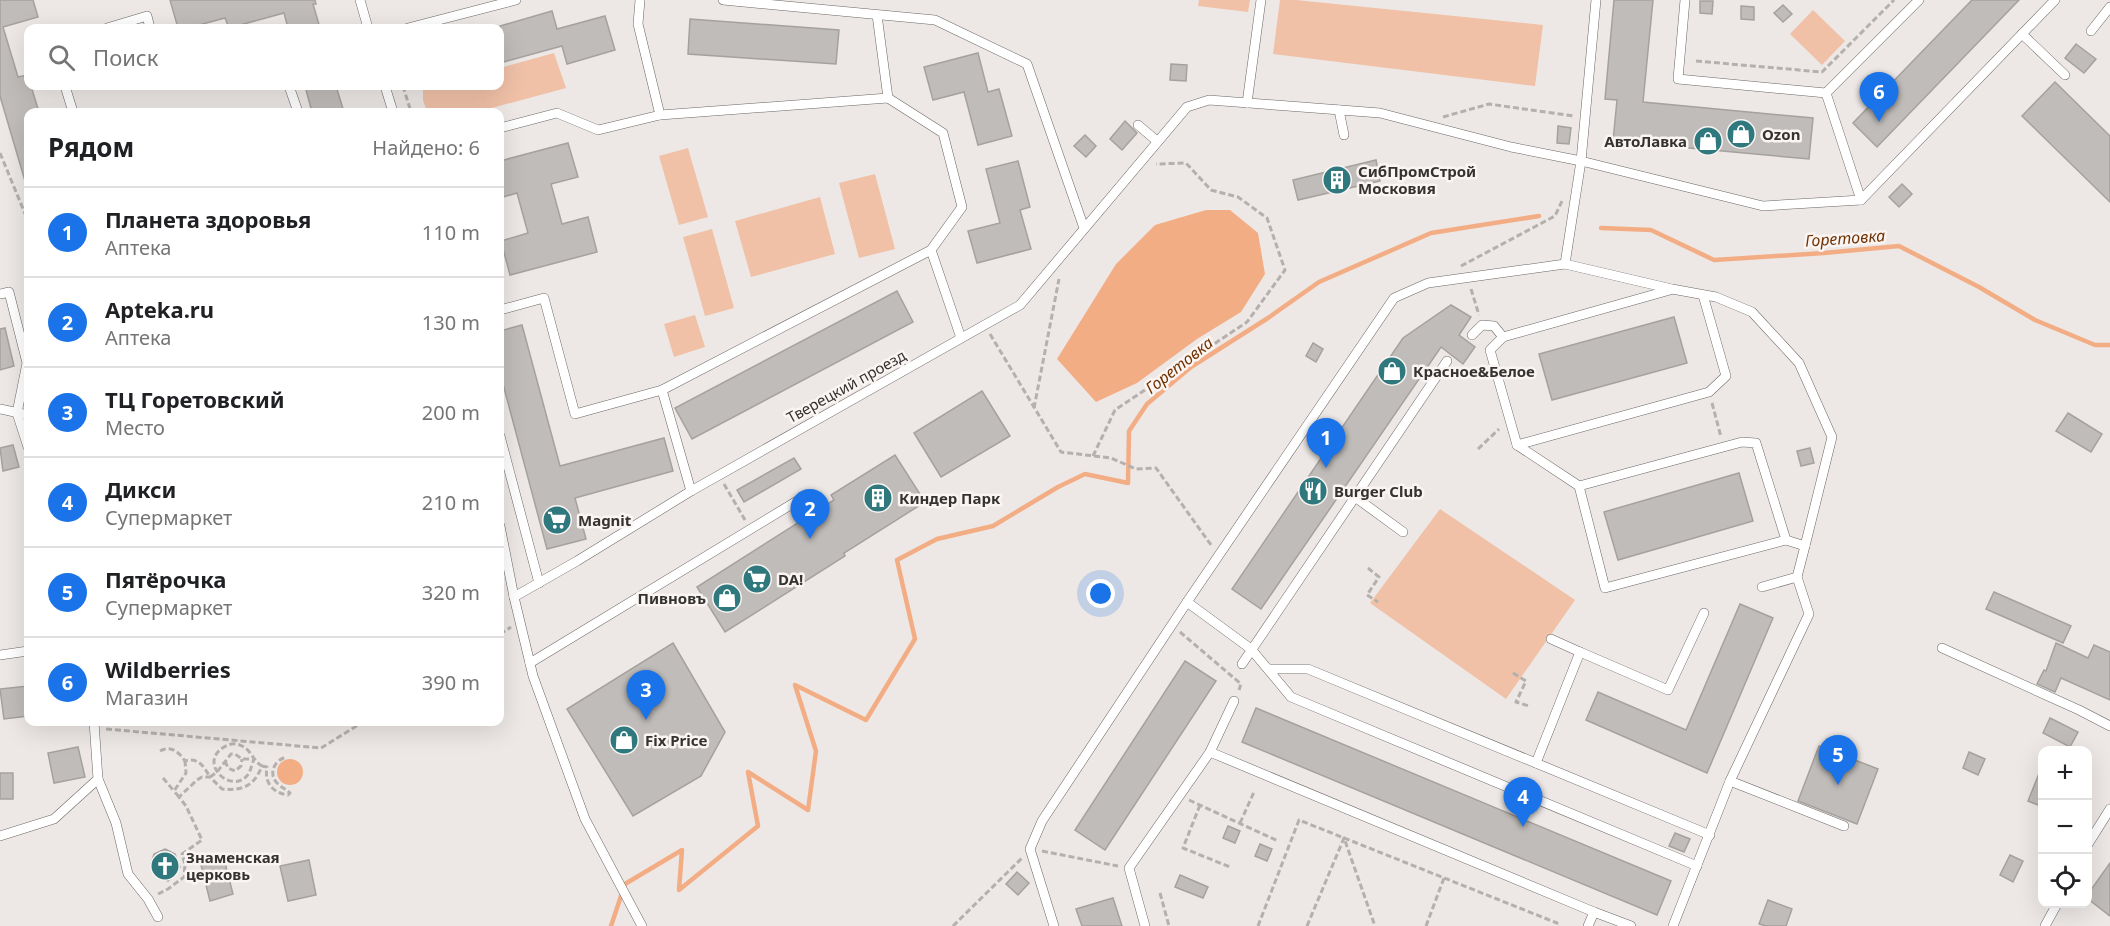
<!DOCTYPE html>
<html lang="ru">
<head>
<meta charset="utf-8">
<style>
	body { margin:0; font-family:"Noto Sans",sans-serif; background:#f6f6f6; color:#202124 }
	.controls { position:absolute; right:18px; bottom:18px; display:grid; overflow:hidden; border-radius:12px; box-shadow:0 6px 24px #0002 }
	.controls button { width:54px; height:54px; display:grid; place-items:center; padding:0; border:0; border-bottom:2px solid #e0e0e0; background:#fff; color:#202124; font:30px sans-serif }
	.you { position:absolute; left:1101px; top:594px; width:21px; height:21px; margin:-15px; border:4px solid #fff; border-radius:50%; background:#1a73e8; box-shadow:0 0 0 9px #1a73e833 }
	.badge { display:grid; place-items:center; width:39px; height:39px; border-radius:50%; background:#1a73e8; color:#fff; font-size:20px; font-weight:700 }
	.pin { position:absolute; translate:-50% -50px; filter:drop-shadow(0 2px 3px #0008) }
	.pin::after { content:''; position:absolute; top:32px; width:21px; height:18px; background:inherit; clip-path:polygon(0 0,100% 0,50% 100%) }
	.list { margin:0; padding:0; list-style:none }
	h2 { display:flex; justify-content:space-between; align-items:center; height:78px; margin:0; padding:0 24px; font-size:26px }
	h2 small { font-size:20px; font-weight:400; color:#757577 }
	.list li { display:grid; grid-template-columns:39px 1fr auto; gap:18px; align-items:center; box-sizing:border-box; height:90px; padding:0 24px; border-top:2px solid #e0e0e0 }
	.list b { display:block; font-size:22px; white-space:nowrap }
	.list p { margin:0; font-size:20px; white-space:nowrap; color:#757577 }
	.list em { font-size:20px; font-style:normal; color:#757577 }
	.icon { flex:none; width:33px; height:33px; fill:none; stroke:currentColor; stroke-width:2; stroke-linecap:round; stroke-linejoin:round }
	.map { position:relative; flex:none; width:2110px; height:926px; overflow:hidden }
	.search { position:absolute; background:#fff; box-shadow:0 6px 24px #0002; left:24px; top:24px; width:480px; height:66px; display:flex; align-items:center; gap:15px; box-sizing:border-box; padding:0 21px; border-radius:12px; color:#757577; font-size:22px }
	.panel { position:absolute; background:#fff; box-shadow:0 6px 24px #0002; left:24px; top:108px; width:480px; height:618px; border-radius:12px }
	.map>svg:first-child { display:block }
	.green { fill:#f0c1a7 }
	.water { fill:#f3ad85 }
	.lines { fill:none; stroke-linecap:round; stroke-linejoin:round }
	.stream { stroke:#f3ad85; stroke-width:4.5 }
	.building { fill:#c0bcb9; stroke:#a5a19e; stroke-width:1.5 }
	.service-casing { stroke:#6b6765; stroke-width:10 }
	.path { stroke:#b4b0ae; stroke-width:3; stroke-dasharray:6 3; stroke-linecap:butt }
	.service { stroke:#fff; stroke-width:9 }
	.labels { text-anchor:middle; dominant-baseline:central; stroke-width:5; stroke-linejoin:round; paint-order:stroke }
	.poi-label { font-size:15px; font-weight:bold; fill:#353332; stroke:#faf5f3; text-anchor:start }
	.street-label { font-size:15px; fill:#353332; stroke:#faf5f3 }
	.water-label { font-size:16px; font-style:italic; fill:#703202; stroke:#faf5f3 }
</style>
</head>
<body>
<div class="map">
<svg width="2110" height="926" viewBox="0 0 2110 926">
	<rect width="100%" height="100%" fill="#ede8e5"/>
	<!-- green -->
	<g class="green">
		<path d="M1199,0H1250L1248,12L1198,6Z"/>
		<path d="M1280,0H1296L1543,25L1535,86L1273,54Z"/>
		<path d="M1813,10L1845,41L1822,65L1790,34Z"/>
		<path d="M554,53L566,88L477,112H427L423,100V88L434,86H500V68Z"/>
		<path d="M688,148L708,217L679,225L659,156Z"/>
		<path d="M875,174L895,249L859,258L839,183Z"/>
		<path d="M820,197L835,254L751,277L735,221Z"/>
		<path d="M712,229L734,308L705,316L683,237Z"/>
		<path d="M695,315L705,347L674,357L664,324Z"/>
		<path d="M1440,509L1575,600L1506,699L1370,603Z"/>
	</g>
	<!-- water -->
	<g class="water">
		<path d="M1206,210H1230L1258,233L1265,274L1241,312L1197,339L1137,383L1096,402L1057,359L1116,264L1155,225Z"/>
		<circle cx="290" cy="772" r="13"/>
	</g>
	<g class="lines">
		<!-- stream -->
		<g class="stream">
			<path d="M1601,228L1651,230L1714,260L1824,253L1899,246L1979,287L2035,320L2095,345H2110"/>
			<path d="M611,926L625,884L682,850L679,890L758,826L748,772L808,810L816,751L795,685L866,720L915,639L897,560L937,539L993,526L1058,487L1085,474L1128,483L1129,431L1147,404L1191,367L1268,318L1319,282L1431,233L1539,216"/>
		</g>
	</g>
	<!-- building -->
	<g class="building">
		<path d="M0,0H33L38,17L3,27L18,77L28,75V86H31L39,112H28V181H25L0,96Z"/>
		<path d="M170,0H315L316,4H313L320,28H288L284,13L229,28L225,18L188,28H178Z"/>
		<path d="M1614,0H1653L1643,102L1813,118L1809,159L1613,141L1617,100L1605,99Z"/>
		<path d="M1972,0H2019L1877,147L1853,123Z"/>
		<path d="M1700,1H1713L1712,14L1700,13Z"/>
		<path d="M1783,5L1792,14L1783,22L1774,13Z"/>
		<path d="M1741,6L1754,7V20L1741,19Z"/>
		<path d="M552,11L557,29L605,16L615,50L567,64L562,46L500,63V26Z"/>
		<path d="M690,19L839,30L836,64L688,54Z"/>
		<path d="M2076,44L2096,59L2084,73L2065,58Z"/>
		<path d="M978,53L988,92L999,89L1012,136L978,145L964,92L933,100L924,67Z"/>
		<path d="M1171,64L1187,65L1186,81L1170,80Z"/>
		<path d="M2055,82L2110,136V202L2022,116Z"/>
		<path d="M305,86H336L344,112H312Z"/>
		<path d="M1125,121L1137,133L1122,150L1110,139Z"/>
		<path d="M1558,126L1571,128L1569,144L1557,143Z"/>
		<path d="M1085,135L1096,146L1086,157L1074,146Z"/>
		<path d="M568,143L578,177L551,184L562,224L588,217L597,252L510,275L501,241L528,233L517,193L500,198V161Z"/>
		<path d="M1376,160L1380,181L1298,200L1293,180Z"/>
		<path d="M1018,161L1030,207L1020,210L1031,249L977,263L968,231L1000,223L986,169Z"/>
		<path d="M1902,184L1912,194L1899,207L1889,197Z"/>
		<path d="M897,291L913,322L692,439L675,408Z"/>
		<path d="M1451,305L1471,317L1459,335L1475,347L1463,364L1441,347L1261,609L1232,589L1403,338Z"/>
		<path d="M1674,317L1687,363L1552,400L1539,354Z"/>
		<path d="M522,325L560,466L664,438L673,471L575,498L586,539L547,549L500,373V331Z"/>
		<path d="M5,328L14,366L0,370V329Z"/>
		<path d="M1313,343L1323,349L1316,362L1306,356Z"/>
		<path d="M982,391L1010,436L941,477L914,433Z"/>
		<path d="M2068,413L2102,434L2091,452L2056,431Z"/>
		<path d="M13,445L19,467L3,471L0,448Z"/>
		<path d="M1810,448L1814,463L1801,466L1797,451Z"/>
		<path d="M895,455L925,502L844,553L845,556L725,632L697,587L834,500L831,495Z"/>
		<path d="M794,458L801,469L744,502L737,490Z"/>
		<path d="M1739,473L1753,521L1618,560L1604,512Z"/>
		<path d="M1994,592L2071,626L2063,643L1986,609Z"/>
		<path d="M1740,604L1773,618L1707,773L1586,720L1598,692L1686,730Z"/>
		<path d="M673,643L725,732L701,776L633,816L567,709Z"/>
		<path d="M2056,643L2088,658L2094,645L2110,652V700L2061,678L2055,692L2037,684L2044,670L2046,671Z"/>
		<path d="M1185,661L1216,681L1105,850L1075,830Z"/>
		<path d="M28,686V716L4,719L0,689Z"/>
		<path d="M1256,708L1671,881L1657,915L1242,742Z"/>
		<path d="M2050,718L2078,732L2070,747L2043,733Z"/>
		<path d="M1819,746L1878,769L1857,824L1798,801Z"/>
		<path d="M78,747L85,777L54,783L48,753Z"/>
		<path d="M1969,752L1985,759L1978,775L1963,768Z"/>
		<path d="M2042,766H2043V807L2028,801Z"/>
		<rect x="0" y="773" width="13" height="26"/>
		<path d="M1228,826L1240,831L1235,843L1223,838Z"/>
		<path d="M1675,833L1690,839L1684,852L1669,846Z"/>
		<path d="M1260,844L1272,849L1267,861L1255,856Z"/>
		<path d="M165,849L175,854L180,867L168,881L154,874L151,864L154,854Z"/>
		<path d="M2010,855L2023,861L2013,882L2000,875Z"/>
		<path d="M224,859L233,894L210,901L201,865Z"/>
		<path d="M309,860L316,895L288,901L280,866Z"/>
		<path d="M2110,863V916L2088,899V894Z"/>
		<path d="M1017,872L1029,883L1018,895L1006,884Z"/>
		<path d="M1180,875L1208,887L1203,898L1175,887Z"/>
		<path d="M1113,898L1122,926H1082L1076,909Z"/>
		<path d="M1768,900L1792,909L1786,926H1766L1759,924Z"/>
	</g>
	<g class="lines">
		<!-- service casing -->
		<g class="service-casing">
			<g id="service">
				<path d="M360,0L368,28"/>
				<path d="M723,0L935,20L1027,64L1084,228"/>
				<path d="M1685,0L1678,79L1826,93L1919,0"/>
				<path d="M877,15L888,98"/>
				<path d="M107,28L147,16L150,28"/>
				<path d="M408,28L516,0"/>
				<path d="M2091,31L2110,7"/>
				<path d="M2022,34L2065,75"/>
				<path d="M65,86L73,112"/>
				<path d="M289,86L298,112"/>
				<path d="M385,86L393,112"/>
				<path d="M1826,93L1861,200"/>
				<path d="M1247,103L1261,0"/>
				<path d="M1339,110L1344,135"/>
				<path d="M660,115L888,98L943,133L962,207L931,250"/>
				<path d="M1138,125L1157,141"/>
				<path d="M500,128L557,113L598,130L660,115L638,24L640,0"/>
				<path d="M1565,264L1581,161L1596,0"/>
				<path d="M1670,290L1503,337L1490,350L1517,445L1709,392L1726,376L1703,295"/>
				<path d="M0,294L9,292L27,363L17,413L28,447"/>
				<path d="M500,310L544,298L575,414L662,390L691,491"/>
				<path d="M1472,335L1482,325L1494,326L1503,337"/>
				<path d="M662,390L931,250L961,338"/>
				<path d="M0,409L28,415"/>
				<path d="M500,436L539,583"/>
				<path d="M1579,486L1742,442L1756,443L1786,540"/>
				<path d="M1355,497L1403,532"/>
				<path d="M500,526L514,597L577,561L691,491L1020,305L1187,107L1209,100L1380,113L1511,147L1581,161L1763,206L1861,200L2055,0"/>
				<path d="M1762,587L1797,577"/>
				<path d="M514,597L533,676L585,819L642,926"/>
				<path d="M1187,602L1251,649L1291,697L1697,866"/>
				<path d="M1551,639L1580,652"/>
				<path d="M1942,648L2079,710L2110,726"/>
				<path d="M0,655L28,651"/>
				<path d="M530,663L797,501"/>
				<path d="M1242,664L1447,361"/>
				<path d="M1268,669H1308L1710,835"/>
				<path d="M1210,752L1234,701"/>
				<path d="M1536,763L1580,652L1668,690L1704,613"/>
				<path d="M98,779L116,823L128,874L148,899L158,917"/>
				<path d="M1730,781L1844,826"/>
				<path d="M0,836L54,819L98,779L94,722"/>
				<path d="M2088,844L2110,809"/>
				<path d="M1594,912L1631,926"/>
				<path d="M1054,926L1030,849L1042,821L1187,602L1394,298L1428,283L1565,264L1672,289L1716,297L1752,312L1799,363L1832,437L1805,546L1786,540L1605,588L1579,486L1517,445"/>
				<path d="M1145,926L1129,868L1210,752L1594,912L1588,926"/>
				<path d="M1673,926L1730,781L1809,614L1797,577L1805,546"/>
				<path d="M2045,926L2057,904"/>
			</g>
		</g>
		<!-- path -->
		<g class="path">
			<path d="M1696,61L1822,72L1894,0"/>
			<path d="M403,86L411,112"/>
			<path d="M1443,117L1489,104L1574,116"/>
			<path d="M0,153L28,221"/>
			<path d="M1461,266L1555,216L1562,201"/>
			<path d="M1471,289L1479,315"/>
			<path d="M990,334L1061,452L1111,458L1136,469L1156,468L1211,545"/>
			<path d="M1712,403L1721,437"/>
			<path d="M1034,408L1059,279"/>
			<path d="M1478,449L1499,429"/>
			<path d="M1093,456L1115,410L1247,322L1285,270L1267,218L1238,197L1211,190L1186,163L1156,164"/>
			<path d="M724,484L745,520"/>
			<path d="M1368,568L1379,577L1367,595L1378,602"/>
			<path d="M1180,632L1241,684L1239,690"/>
			<path d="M500,634L511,627"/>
			<path d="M1513,673L1526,681L1516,702L1529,706"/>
			<path d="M106,729L321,748L363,722"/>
			<path d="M160,751C171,745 179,752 185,761C199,757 204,767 210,777L217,772L231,754H235L242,759H254C252,764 251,769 249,773C234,797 196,764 224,747C230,743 237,743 242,746C251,750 253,761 262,766"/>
			<path d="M225,761L228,768L235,771L241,766L242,759"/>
			<path d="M163,778L174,791"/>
			<path d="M179,797L174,791L186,773L185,761"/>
			<path d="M1189,800L1278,841"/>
			<path d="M1200,805L1183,848L1230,867"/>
			<path d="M1240,823L1254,792"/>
			<path d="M1042,851L1118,866"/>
			<path d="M1160,893L1169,926"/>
			<path d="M158,894L168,889L184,877L185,864L182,854L202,840L186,806L179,797L197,780L202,777H210L222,789C243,791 254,786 262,766L267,767C264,783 273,793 288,795L290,793C286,789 282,788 278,784C267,774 275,759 287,757"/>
			<path d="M953,926L1022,858"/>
			<path d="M1258,926L1299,820L1557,923L1556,926"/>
			<path d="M1307,926L1344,838L1375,926"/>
			<path d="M1426,926L1444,878"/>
		</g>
		<!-- service -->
		<use href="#service" class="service"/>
	</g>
	<!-- icons -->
	<defs>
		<g id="shop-disc" transform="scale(1.5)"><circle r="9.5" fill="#2f787d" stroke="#faf5f3"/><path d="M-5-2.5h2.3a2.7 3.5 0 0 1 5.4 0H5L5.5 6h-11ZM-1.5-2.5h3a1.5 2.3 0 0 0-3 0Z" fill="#fff"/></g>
		<g id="building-disc" transform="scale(1.5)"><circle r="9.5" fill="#2f787d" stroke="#faf5f3"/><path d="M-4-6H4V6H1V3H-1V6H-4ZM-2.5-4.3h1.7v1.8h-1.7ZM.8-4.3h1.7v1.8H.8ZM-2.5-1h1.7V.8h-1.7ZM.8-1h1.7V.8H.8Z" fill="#fff"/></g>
		<g id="restaurant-disc" transform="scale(1.5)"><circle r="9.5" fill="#2f787d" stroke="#faf5f3"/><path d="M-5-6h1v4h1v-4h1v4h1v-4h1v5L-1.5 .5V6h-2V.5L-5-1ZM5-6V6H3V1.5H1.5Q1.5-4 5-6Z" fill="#fff"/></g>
		<g id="supermarket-disc" transform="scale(1.5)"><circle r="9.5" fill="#2f787d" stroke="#faf5f3"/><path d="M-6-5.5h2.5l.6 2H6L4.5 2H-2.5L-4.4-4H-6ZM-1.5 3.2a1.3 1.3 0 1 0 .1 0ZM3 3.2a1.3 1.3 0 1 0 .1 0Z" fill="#fff"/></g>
		<g id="church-disc" transform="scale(1.5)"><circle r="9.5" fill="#2f787d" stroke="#faf5f3"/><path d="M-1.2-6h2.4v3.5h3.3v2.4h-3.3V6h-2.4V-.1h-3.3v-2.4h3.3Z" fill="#fff"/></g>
	</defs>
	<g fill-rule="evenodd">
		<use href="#shop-disc" x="1741" y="134"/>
		<use href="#shop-disc" x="1708" y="141"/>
		<use href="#building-disc" x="1337" y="180"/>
		<use href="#shop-disc" x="1392" y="371"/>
		<use href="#restaurant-disc" x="1313" y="491"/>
		<use href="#building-disc" x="878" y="498"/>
		<use href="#supermarket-disc" x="557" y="520"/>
		<use href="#supermarket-disc" x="757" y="579"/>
		<use href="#shop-disc" x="727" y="598"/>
		<use href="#shop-disc" x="624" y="740"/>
		<use href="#church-disc" x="165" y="866"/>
	</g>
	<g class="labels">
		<!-- poi labels -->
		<g class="poi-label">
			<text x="1762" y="134">Ozon</text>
			<text x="1687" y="141" text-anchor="end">АвтоЛавка</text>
			<text x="1358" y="171">СибПромСтрой<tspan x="1358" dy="17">Московия</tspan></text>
			<text x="1413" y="371">Красное&amp;Белое</text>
			<text x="1334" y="491">Burger Club</text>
			<text x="899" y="498">Киндер Парк</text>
			<text x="578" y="520">Magnit</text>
			<text x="778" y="579">DA!</text>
			<text x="706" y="598" text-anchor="end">Пивновъ</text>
			<text x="645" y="740">Fix Price</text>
			<text x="186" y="857">Знаменская<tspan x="186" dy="17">церковь</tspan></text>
		</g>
		<!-- street labels -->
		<g class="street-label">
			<text transform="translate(846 386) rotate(-29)">Тверецкий проезд</text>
		</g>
		<!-- water labels -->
		<g class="water-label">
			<text transform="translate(1845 238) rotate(-4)">Горетовка</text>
			<text transform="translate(1179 365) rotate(-38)">Горетовка</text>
		</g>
	</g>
</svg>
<div class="controls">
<button>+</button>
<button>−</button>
<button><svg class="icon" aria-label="locate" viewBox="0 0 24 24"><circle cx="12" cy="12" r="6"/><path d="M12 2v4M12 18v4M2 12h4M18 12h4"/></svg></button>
</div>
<div class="you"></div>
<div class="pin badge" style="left:1326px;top:468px">1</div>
<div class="pin badge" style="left:810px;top:539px">2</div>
<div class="pin badge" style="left:646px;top:720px">3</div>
<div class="pin badge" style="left:1523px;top:827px">4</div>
<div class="pin badge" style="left:1838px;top:785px">5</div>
<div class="pin badge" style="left:1879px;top:122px">6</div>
<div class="search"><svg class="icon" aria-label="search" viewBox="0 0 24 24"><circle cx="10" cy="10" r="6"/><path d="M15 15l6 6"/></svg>Поиск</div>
<section class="panel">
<h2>Рядом<small>Найдено: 6</small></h2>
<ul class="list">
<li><span class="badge">1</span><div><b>Планета здоровья</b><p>Аптека</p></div><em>110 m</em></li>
<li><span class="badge">2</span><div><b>Apteka.ru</b><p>Аптека</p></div><em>130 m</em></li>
<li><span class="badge">3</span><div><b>ТЦ Горетовский</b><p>Место</p></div><em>200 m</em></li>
<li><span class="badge">4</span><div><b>Дикси</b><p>Супермаркет</p></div><em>210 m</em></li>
<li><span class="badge">5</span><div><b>Пятёрочка</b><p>Супермаркет</p></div><em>320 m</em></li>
<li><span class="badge">6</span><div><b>Wildberries</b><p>Магазин</p></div><em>390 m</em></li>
</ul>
</section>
</div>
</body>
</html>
